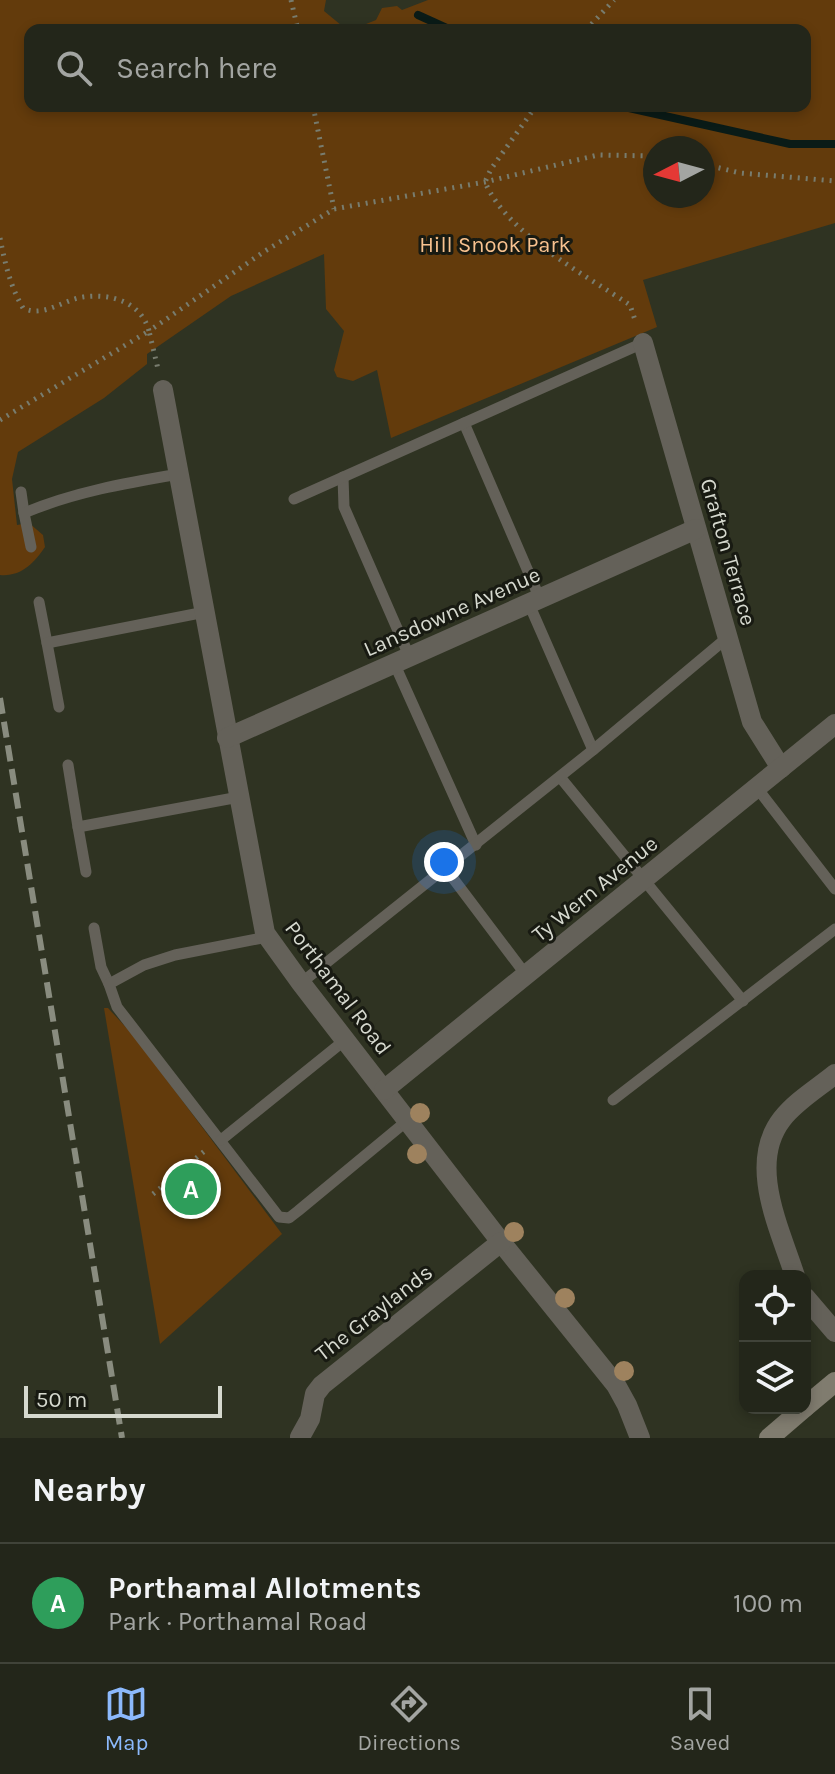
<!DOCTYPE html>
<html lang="en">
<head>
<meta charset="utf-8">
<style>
	body { margin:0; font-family:Karla,sans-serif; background:#2b2e23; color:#f1f3f6 }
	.controls { position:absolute; right:24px; bottom:24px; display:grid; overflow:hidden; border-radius:16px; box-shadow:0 4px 12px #0003 }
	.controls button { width:72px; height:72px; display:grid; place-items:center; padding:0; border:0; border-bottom:2px solid #404339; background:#23261a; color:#f1f3f6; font:40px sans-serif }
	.compass { position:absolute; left:643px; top:136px; width:72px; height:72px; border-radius:50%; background:#23261a; box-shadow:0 4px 12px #0003; rotate:264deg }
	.scale { position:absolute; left:24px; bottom:20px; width:198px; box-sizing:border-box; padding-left:8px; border:4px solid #d6d9cf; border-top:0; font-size:22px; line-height:28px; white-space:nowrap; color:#d6d9cf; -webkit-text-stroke:6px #181a12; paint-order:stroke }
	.you { position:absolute; left:444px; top:862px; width:28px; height:28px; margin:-20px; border:6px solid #fff; border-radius:50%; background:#1a73e8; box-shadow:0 0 0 12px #1a73e833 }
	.badge { display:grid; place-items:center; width:52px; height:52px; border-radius:50%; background:#8cb9fc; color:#fff; font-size:26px; font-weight:700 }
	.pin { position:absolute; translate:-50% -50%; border:4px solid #fff; box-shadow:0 2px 8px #0006 }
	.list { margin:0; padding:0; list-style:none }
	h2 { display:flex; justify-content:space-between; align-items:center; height:104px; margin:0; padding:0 32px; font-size:34px }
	h2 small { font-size:26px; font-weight:400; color:#a3a5a2 }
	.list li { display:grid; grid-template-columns:52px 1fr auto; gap:24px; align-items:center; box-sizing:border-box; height:120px; padding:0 32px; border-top:2px solid #404339 }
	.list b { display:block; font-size:30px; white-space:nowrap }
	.list p { margin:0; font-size:26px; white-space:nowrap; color:#a3a5a2 }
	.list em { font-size:26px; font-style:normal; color:#a3a5a2 }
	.icon { flex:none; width:44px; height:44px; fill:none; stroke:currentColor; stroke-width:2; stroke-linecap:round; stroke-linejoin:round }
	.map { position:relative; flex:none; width:835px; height:1438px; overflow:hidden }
	.search { position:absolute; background:#23261a; box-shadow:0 4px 12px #0003; left:24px; right:24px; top:24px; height:88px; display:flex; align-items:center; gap:20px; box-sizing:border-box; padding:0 28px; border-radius:16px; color:#a3a5a2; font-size:30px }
	.sheet { height:224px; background:#23261a }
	nav { display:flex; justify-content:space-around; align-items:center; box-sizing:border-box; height:112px; border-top:2px solid #404339; background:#23261a; font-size:22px; color:#a3a5a2 }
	nav a { display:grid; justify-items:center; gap:4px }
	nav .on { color:#8cb9fc }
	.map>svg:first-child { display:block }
	.green { fill:#633b0c; fill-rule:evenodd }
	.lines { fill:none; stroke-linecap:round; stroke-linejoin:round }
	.stream { stroke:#0a1b17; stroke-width:8 }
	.path { stroke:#787c6e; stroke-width:5; stroke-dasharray:2 6; stroke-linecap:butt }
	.lane { stroke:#646159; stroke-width:11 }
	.street { stroke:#646159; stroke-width:20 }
	.secondary { stroke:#807c6f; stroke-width:20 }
	.rail { stroke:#898c7f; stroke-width:6; stroke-dasharray:16 8; stroke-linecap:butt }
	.tree { fill:#9e825e }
	.labels { text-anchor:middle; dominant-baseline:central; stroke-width:6; stroke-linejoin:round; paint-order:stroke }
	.park-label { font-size:22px; fill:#f8c28f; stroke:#181a12 }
	.street-label { font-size:22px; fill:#d6d9cf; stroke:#181a12 }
</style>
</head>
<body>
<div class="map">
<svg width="835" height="1438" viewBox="0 0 835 1438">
	<rect width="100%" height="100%" fill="#2f3322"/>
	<!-- green -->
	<g class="green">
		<path d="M0,0H326L324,11L347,30H30V106H805V30H351L376,20L382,8L397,6L402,10L428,0H835V223L643,280L657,327L391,438L377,370L353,381L337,377L334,370L344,331L326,309L324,254L231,296L147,354V364L104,398L18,452L12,479L17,525L29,523L43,535L45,547C34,563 21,577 0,575ZM655,148H703V196H655Z"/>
		<path d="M104,1008H108L134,1036L282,1234L160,1344Z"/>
	</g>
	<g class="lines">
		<!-- stream -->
		<g class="stream">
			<path d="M418,15L451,30"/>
			<path d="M620,106L790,144H835"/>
		</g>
		<!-- path -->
		<g class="path">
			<path d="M291,0L298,30"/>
			<path d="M586,30L614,0"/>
			<path d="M313,106L334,209"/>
			<path d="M536,106L491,169L485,182C507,234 584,274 630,305L636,323"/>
			<path d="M703,164L740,173L835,181"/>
			<path d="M0,238C5,263 10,286 23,308C43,318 63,300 83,297C111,293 141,302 149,331L265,251L334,209L485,182L598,155L655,156"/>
			<path d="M0,420L149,331L158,369"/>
			<path d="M153,1194L207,1149"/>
		</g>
		<!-- lane -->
		<g class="lane">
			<path d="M464,423L540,599"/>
			<path d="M343,477L344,507L410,658"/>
			<path d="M21,492L24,513"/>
			<path d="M294,499L643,343"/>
			<path d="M31,547L24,513C74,492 126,483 179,474"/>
			<path d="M39,602L47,643"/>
			<path d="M529,604L593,750"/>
			<path d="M395,665L476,845"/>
			<path d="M59,707L47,643L205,612"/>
			<path d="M68,765L78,827"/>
			<path d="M560,777L743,1001"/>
			<path d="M757,788L835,889"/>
			<path d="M446,869L526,975"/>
			<path d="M86,872L78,827L239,797"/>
			<path d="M94,928L101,967L109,984"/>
			<path d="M267,937L175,955L144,965L109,984L117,1007L279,1217L289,1218L298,1211L408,1120"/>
			<path d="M301,983L593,750L728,637"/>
			<path d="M613,1100L835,929"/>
			<path d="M221,1140L345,1040"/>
		</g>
		<!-- street -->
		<g class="street">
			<path d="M643,343L752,722L781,768"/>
			<path d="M163,390L265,933L301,983L501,1242L616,1385L627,1405L640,1438"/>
			<path d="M227,738L696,529"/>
			<path d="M384,1090L835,724"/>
			<path d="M795,1276C780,1229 747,1164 782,1119C796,1101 818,1088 835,1074"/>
			<path d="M805,1297L835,1332"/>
			<path d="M300,1437L310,1419L315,1394L322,1385L501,1242"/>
		</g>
		<!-- secondary -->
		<g class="secondary">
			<path d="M805,1407L835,1382"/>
			<path d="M769,1438L804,1408"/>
		</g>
		<!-- rail -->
		<path class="rail" d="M0,698L122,1438"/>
	</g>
	<!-- trees -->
	<g class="tree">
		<circle cx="420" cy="1113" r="10"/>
		<circle cx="417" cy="1154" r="10"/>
		<circle cx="514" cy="1232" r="10"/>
		<circle cx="565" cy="1298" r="10"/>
		<circle cx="624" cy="1371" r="10"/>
	</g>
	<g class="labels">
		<!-- park labels -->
		<g class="park-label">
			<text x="495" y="245">Hill Snook Park</text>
		</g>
		<!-- street labels -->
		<g class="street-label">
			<text transform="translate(728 552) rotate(74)">Grafton Terrace</text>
			<text transform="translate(452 612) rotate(-24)">Lansdowne Avenue</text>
			<text transform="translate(595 889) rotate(-39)">Ty Wern Avenue</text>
			<text transform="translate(338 988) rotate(53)">Porthamal Road</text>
			<text transform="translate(374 1313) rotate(-38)">The Graylands</text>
		</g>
	</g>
</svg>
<div class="controls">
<button><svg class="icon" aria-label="locate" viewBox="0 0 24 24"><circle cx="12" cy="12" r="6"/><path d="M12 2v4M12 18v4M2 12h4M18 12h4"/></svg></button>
<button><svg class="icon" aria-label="layers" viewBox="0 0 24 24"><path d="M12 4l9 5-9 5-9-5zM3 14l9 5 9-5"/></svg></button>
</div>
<svg class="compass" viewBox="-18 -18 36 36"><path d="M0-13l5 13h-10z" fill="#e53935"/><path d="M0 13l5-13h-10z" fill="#a3a5a2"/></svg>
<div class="scale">50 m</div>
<div class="you"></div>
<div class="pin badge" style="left:191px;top:1189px;background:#2e9e5b">A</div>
<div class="search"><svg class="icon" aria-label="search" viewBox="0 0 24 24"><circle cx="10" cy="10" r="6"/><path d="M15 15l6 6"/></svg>Search here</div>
</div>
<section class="sheet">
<h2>Nearby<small></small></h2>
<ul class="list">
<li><span class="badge" style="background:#2e9e5b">A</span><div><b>Porthamal Allotments</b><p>Park · Porthamal Road</p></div><em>100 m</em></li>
</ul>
</section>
<nav>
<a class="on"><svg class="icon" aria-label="map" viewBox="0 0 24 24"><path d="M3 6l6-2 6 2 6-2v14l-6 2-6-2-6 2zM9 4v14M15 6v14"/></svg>Map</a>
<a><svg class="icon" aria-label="directions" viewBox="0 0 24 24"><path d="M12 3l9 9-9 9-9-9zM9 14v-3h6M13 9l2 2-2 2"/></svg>Directions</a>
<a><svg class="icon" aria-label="saved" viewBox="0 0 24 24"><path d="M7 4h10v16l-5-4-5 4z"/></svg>Saved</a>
</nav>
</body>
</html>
